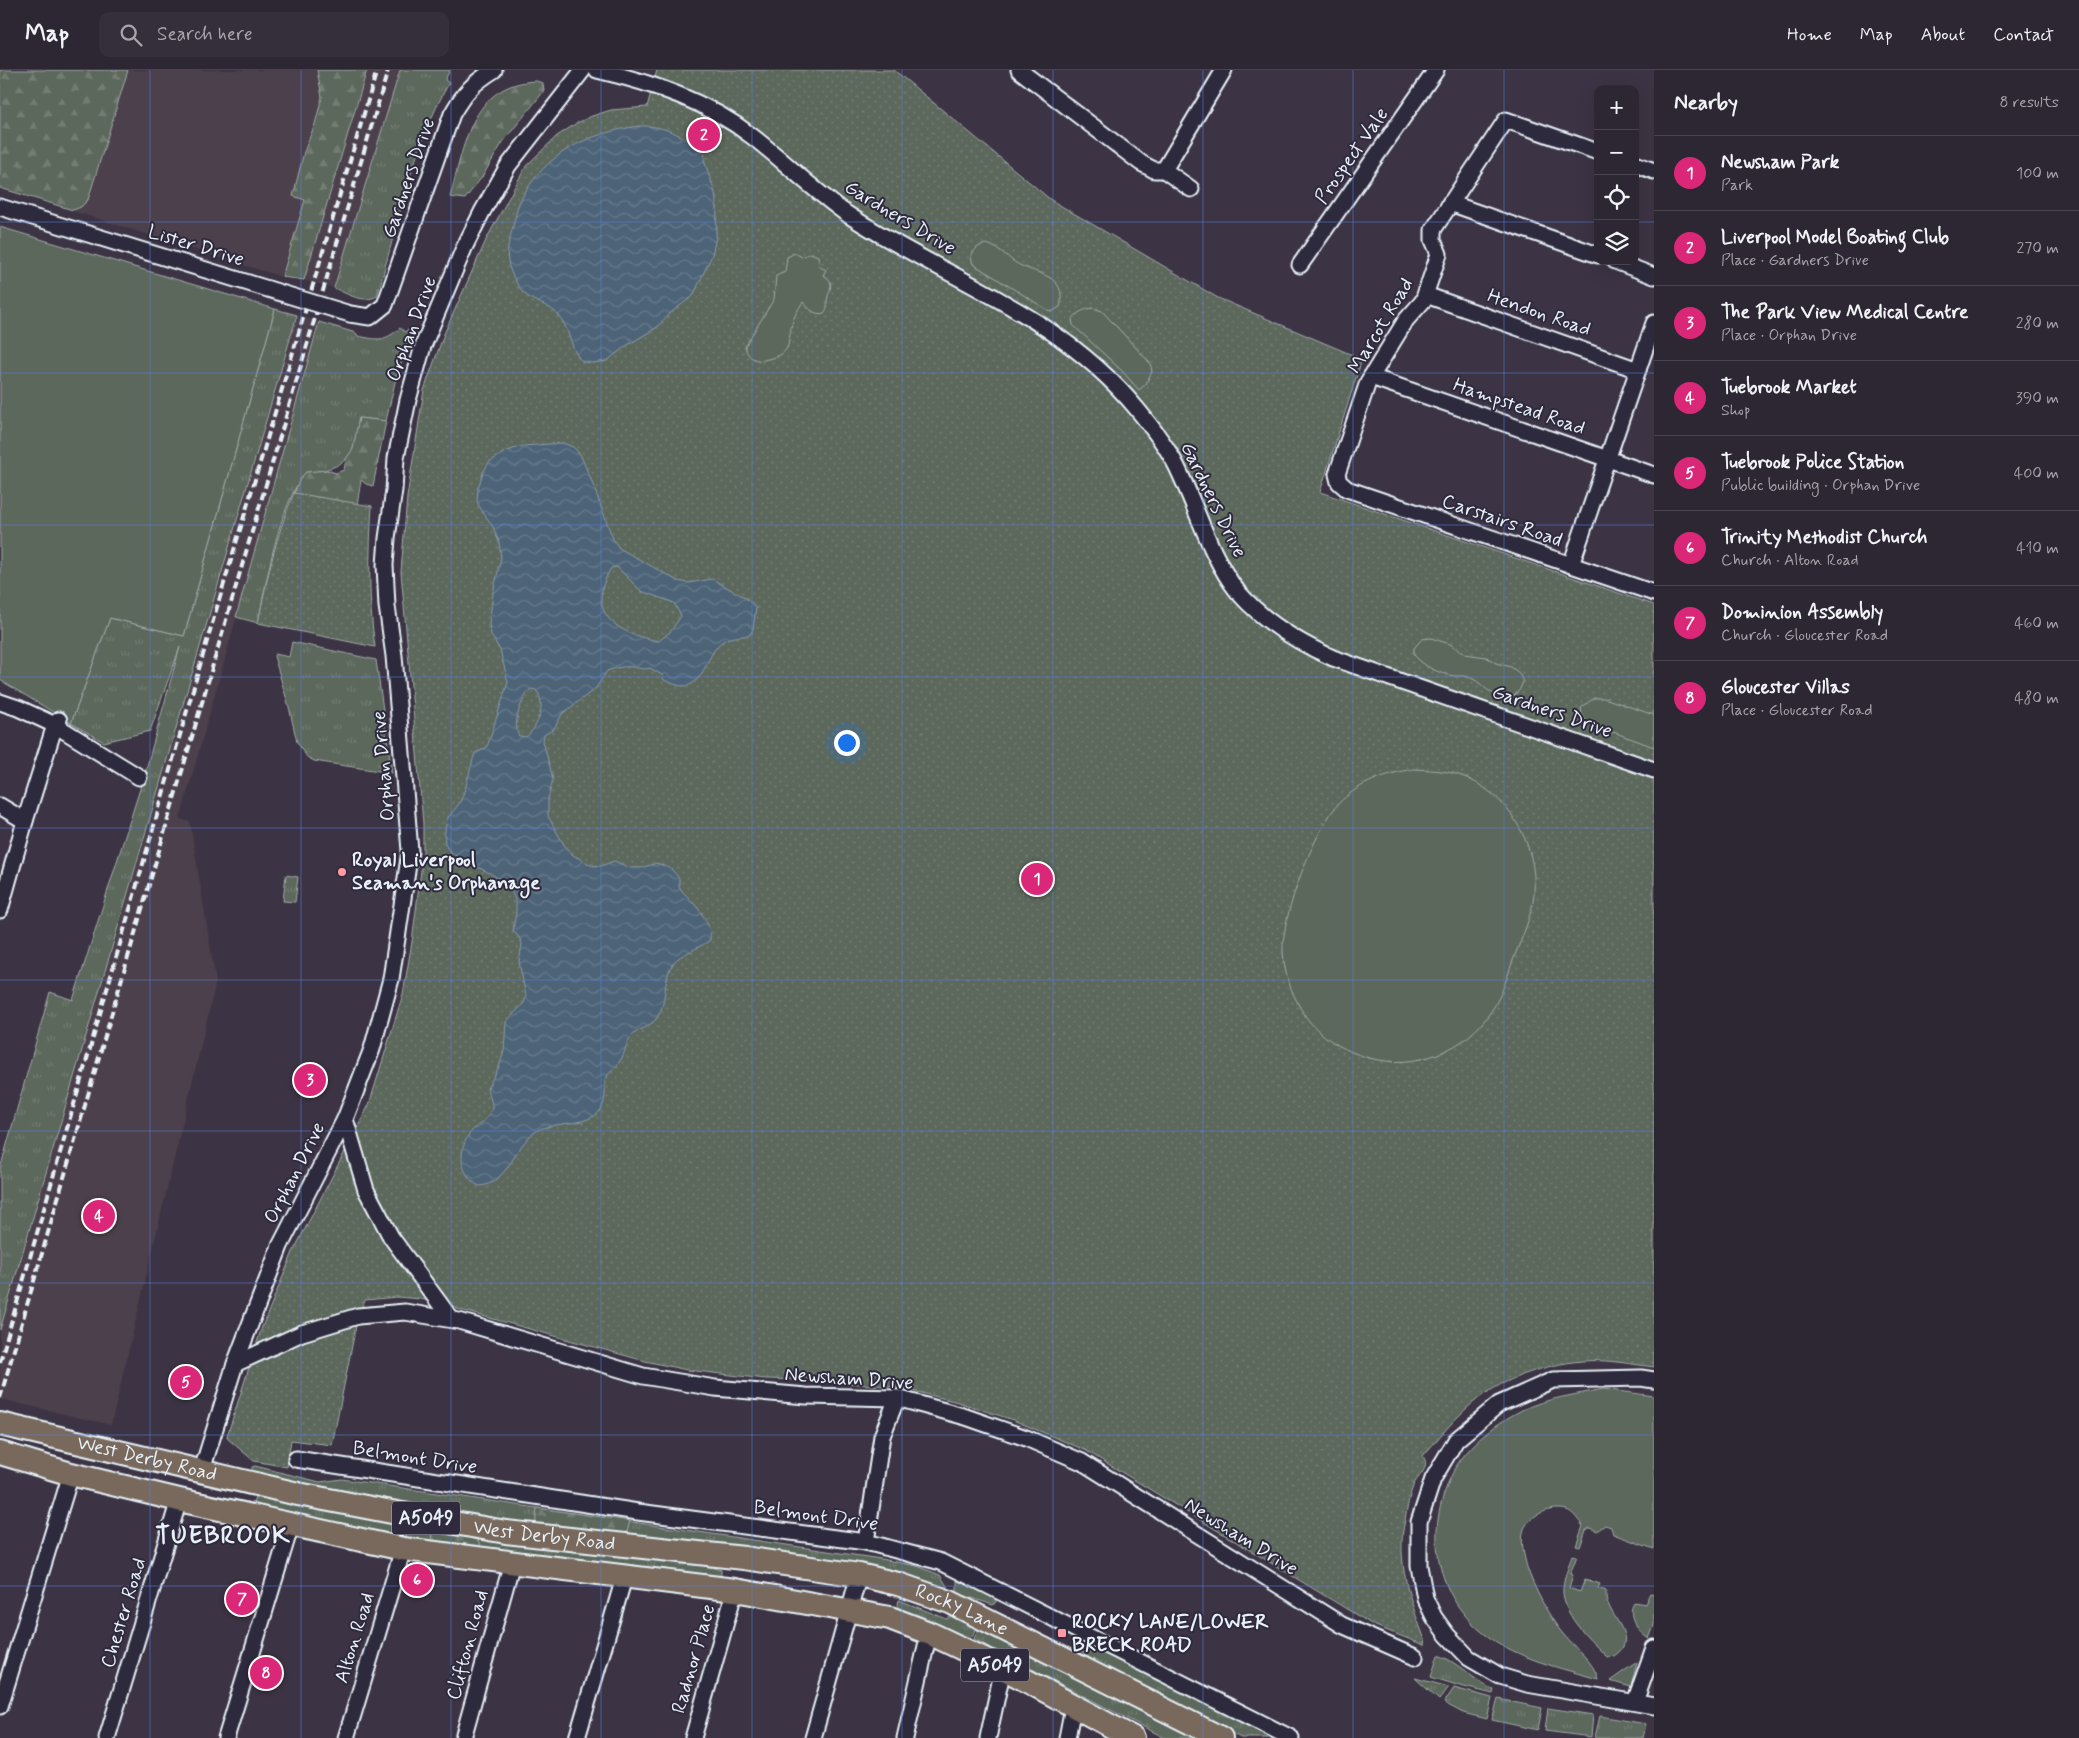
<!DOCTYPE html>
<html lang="en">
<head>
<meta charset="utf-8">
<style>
	body { margin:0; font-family:Mynerve,sans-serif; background:#352f3b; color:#f1f3f6 }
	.controls { position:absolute; right:15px; top:15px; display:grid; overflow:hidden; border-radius:10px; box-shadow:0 5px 20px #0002 }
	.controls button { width:45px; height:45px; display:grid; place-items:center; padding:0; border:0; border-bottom:1px solid #48444e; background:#2d2733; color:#f1f3f6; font:25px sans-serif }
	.you { position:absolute; left:846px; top:672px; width:18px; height:18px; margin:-12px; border:4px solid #fff; border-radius:50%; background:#1a73e8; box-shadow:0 0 0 8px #1a73e833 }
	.badge { display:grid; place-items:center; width:32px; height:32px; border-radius:50%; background:#db2777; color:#fff; font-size:16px; font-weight:700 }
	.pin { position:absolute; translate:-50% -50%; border:2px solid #fff; box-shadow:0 1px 5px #0006 }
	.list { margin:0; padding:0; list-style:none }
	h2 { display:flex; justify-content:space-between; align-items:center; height:65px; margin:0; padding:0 20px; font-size:21px }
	h2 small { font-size:16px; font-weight:400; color:#a7a5ac }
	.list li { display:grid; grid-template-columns:32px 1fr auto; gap:15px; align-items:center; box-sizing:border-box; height:75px; padding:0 20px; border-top:1px solid #48444e }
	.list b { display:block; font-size:19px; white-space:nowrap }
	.list p { margin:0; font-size:16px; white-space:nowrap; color:#a7a5ac }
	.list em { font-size:16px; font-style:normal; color:#a7a5ac }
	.icon { flex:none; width:28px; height:28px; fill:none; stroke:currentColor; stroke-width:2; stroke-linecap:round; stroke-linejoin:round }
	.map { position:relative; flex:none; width:1654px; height:1668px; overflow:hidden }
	header { display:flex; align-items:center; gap:30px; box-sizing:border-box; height:70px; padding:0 25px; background:#2d2733; border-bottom:1px solid #48444e }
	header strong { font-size:24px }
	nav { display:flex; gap:28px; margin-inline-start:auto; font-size:18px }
	.search { width:350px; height:45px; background:#352f3b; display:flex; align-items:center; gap:12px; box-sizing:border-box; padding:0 18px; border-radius:10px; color:#a7a5ac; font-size:19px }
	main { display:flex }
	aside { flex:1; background:#2d2733 }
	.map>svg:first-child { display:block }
	.built { fill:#4c404c }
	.grass { fill:url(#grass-tufts); stroke:#a2acaa }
	.forest { fill:url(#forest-firs); stroke:#a2acaa }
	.park { fill:url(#park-dots); stroke:#a2acaa }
	.garden { fill:#5c675b; stroke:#a2acaa }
	.water { fill:url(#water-waves); stroke:#8b9cab; fill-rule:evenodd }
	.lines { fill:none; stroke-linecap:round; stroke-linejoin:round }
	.minor-casing { stroke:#e8f1f8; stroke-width:19 }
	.highway-casing { stroke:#e8f1f8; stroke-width:26 }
	.minor { stroke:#2f2a3d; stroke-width:15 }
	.highway { stroke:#78695c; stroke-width:22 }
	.rail { stroke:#e8f1f8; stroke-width:4; stroke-dasharray:8 4; stroke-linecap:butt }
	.minor-bridge-casing { stroke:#e8f1f8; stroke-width:19; stroke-linecap:butt }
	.minor-bridge { stroke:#2f2a3d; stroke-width:15 }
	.grid { fill:none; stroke:#5a7fe2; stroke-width:1; stroke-opacity:0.55 }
	.poi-dot { fill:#ff9aa2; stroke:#2f2a3d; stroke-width:2 }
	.labels { text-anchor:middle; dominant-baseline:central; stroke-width:4; stroke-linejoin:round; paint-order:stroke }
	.shield { fill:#2f2a3d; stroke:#b0b5c0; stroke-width:1 }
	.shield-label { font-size:19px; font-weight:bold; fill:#e8f1f8 }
	.street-label { font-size:20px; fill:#e8f1f8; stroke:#2f2a3d }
	.poi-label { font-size:20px; font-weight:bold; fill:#e8f1f8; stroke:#2f2a3d; text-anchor:start }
	.district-label { font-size:25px; font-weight:bold; letter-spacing:1px; fill:#e8f1f8; stroke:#2f2a3d }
</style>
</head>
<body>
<header>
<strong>Map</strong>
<div class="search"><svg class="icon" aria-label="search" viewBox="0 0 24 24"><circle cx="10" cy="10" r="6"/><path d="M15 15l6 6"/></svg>Search here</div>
<nav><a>Home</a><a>Map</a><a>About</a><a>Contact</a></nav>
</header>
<main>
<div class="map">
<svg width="1654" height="1668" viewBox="0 0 1654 1668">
	<defs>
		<pattern id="grass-tufts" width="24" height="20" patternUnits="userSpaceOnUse" patternTransform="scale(1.25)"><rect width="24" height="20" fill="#5c675b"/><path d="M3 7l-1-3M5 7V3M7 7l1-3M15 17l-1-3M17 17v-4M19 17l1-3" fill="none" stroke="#737d73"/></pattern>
		<pattern id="forest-firs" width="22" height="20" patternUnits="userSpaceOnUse" patternTransform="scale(1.25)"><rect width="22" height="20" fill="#5c675b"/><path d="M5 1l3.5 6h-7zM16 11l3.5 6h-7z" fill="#737d73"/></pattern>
		<pattern id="park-dots" width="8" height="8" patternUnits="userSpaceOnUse" patternTransform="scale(1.25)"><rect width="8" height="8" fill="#5c675b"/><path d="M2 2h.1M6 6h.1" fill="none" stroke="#737d73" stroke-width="1.8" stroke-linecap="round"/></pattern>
		<pattern id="water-waves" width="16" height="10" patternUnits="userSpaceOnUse" patternTransform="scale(1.25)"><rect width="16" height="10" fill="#4d6478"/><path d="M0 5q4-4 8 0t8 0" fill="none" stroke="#677b8c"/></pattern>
	</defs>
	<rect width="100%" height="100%" fill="#3c3444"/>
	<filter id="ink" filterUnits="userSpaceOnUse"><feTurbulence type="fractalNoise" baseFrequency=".02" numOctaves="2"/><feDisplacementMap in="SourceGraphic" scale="10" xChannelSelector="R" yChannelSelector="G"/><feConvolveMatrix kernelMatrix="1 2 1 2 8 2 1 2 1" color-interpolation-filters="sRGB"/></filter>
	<g filter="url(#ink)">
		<!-- built -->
		<g class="built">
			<path d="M0,0H317L322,27L293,126L305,130L282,207L0,118Z"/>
			<path d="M367,0H400L334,218L304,210Z"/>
			<path d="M297,245L319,252L180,749L190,752L216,912L111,1355L0,1329V1260Z"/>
		</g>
		<!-- grass -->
		<g class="grass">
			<path d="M400,0H450L445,10L449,13C412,78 398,154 377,226C364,234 347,224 334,218Z"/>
			<path d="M275,239L297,245L0,1260V1099L50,922L73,930L145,703L180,577L150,661L104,672L71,653L110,548L184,566Z"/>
			<path d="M319,252L356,263L358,266C378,270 384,272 400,258L405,262L407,260L412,262L396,308L386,351L359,348C357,358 356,370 353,379C345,397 323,402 306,402C278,437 267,509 258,553L236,547Z"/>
			<path d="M292,572L376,590L392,703L314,691L307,687L297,672L289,637L274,586L275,584L289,587Z"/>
			<path d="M286,805L298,807L295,832L283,831Z"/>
			<path d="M255,1396L320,1412L342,1409L881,1489L917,1496L940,1505L952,1524L873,1498L802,1484L525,1456L252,1405V1397Z"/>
			<path d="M256,1424L695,1493L721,1500V1507C619,1498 517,1485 416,1470C361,1461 307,1448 252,1437Z"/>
			<path d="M957,1511L993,1525L996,1527V1532L993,1535L957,1523Z"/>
			<path d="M899,1530L947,1549L951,1546L974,1555C976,1559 974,1565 970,1568L897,1539Z"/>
			<path d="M979,1556L1202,1668H1165L974,1569Z"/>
			<path d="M1076,1568L1273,1668H1241L1109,1602L1073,1575Z"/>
			<path d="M1438,1585C1457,1591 1474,1611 1494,1620L1493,1624L1460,1616L1431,1607Z"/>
			<path d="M1415,1608L1449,1617L1439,1630Z"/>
			<path d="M1454,1618L1492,1628L1487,1649L1463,1643L1444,1633Z"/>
			<path d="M1498,1629L1542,1638L1538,1660L1492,1650Z"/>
			<path d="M1548,1638L1593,1645L1591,1667L1545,1661Z"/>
			<path d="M1600,1646L1646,1654L1643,1668H1597L1595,1667Z"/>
		</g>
		<!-- forest -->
		<g class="forest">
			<path d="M0,0H128L88,130L81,137L73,140L0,118Z"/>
			<path d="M317,0H367L304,210L282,207L305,130L293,126L304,82L315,54L322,27Z"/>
			<path d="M536,11L543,13L544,21L503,72L482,107L465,129L450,127C464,77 470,14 536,11Z"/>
			<path d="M359,348L386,351L373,416L366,414L361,410L357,435L294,423L300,409L306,402L327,400L336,403L344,400L346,389L353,379Z"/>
			<path d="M537,1438L630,1451L625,1469L535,1458Z"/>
			<path d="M434,1459L476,1466L480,1475L478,1480L433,1472L431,1466Z"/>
		</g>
		<!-- park -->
		<g class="park">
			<path d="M657,0H894L1051,130L1218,228L1362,289L1320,422L1654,535V1297C1630,1294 1606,1289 1582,1291C1554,1293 1515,1305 1491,1320C1464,1336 1444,1362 1423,1386C1431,1398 1418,1405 1413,1416C1409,1426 1407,1439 1405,1450C1395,1490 1411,1533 1425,1570L1424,1575L1373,1555L1085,1380L1013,1350L958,1332L897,1317L808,1310L766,1309L687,1300L645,1291L421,1229L397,1227L365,1230L358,1246L332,1375L291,1370L287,1397L254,1391L228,1369L227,1366L262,1257L293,1182L369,1035L403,924L412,872L423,784V753L401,502L407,427L424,320L444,264L487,168L526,96L557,66L577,53L592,46L611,40L647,37Z"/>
			<path d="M294,423L372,436C369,484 368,530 375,577L258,553C267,508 276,465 294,423Z"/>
		</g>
		<!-- garden -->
		<g class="garden">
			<path d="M0,157L275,239L184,566L110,548L71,653L0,610Z"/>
			<path d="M987,174C1003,180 1004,185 1016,193C1035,205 1068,203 1060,237L1051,242L973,194L971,187C974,179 979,175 987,174Z"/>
			<path d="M795,183L802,187L810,183L818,186L820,197L826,200L823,205C837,212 828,221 827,231C827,236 828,238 824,243C815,246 808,238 803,232C798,239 794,246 792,254C787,272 793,284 768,289C764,290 760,291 757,290C749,288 746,282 745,276L774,229L776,206L785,202L787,187Z"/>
			<path d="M1093,238L1102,241L1150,293L1152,301L1146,314L1139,320L1122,301L1073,255L1072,250C1076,243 1084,239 1093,238Z"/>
			<path d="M1431,568L1450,574L1465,584L1486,587L1496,593L1511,597L1519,603L1523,612L1520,619L1514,626C1486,630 1486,611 1465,606C1462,606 1457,606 1454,606C1437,603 1425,597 1414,585V578L1422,569Z"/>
			<path d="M1594,628H1604L1654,645V677L1586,652L1582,644L1581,638Z"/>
			<path d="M1413,699C1429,700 1444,700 1459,705C1508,722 1538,774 1534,824C1532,845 1523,865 1515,885C1508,903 1503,924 1492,940C1466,981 1415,1000 1369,988C1341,980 1315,964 1301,939C1291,922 1284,902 1283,882C1281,846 1315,758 1340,732C1361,712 1385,704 1413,699Z"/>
			<path d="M1603,1319L1654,1326V1479L1613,1464L1611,1457L1605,1455L1597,1461L1590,1458L1586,1460L1580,1477L1576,1476L1583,1456C1578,1450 1574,1443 1567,1440C1552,1436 1530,1444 1524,1459C1520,1470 1524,1486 1527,1497C1533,1516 1550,1549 1563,1564C1574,1578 1594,1591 1598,1609C1560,1598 1519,1589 1486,1565C1439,1530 1425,1470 1447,1416C1450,1408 1454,1399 1459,1392C1475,1370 1498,1352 1522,1340C1546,1328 1576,1325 1603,1319Z"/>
			<path d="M1572,1485L1577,1486L1570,1504L1573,1505L1569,1518L1580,1522L1585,1509L1600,1514L1598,1518L1606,1521C1603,1544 1643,1567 1614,1586L1607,1587C1590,1570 1565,1548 1563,1523C1562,1511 1569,1497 1572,1485Z"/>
			<path d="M1650,1523L1654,1524V1555L1649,1569C1638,1563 1625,1543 1635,1532L1645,1534Z"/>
			<path d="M1637,1592L1631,1617L1610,1611Z"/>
		</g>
		<!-- water -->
		<g class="water">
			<path d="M639,56C666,55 687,67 705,85L704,90L715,123L717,139L716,167L712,185L693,226L669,244L656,258L626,276L607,291L593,293L583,292C571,284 570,258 559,246C551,236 540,234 530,228C522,223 516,213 512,204C504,187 508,174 513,157C515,149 516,139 520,131C546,82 586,64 639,56Z"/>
			<path d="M563,373L573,377L580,384L592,412L613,469L619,478L678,511L688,513L712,509L746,528L756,538L753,559L750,565C741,567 731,566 723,571C707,581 704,617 683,616C677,616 670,612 664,610L662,605L650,598C642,600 640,598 633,597C623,596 615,598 607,601L596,618L562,644L554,659L544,665L543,671L553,709L548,729V746L564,775L573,785L591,795L601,796L614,791L631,798H641L657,793L671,799L679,808V816L682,821C693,832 713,852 710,870C700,878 679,885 674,892C661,909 669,933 656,949C649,957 641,958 634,964C625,971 626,983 620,991C616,998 609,1002 605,1009C605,1017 606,1027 603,1035C595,1059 553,1049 535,1062C513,1078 507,1115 479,1116C459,1105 457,1079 471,1062C478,1054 490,1049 492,1038C493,1033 489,1025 487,1019L499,997L504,981L506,952L524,933L526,926L519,892L522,874L519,867L513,861C514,851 518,840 515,830C507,798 452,796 445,773C444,768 445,759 446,754C447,746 454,741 458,735C466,723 470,697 475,683L486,678L488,674L508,612L500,580L491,565L489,555L493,523L501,488L499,472L493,457L479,436L477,431L478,418L483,403L489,392L507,381L523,376ZM617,497L641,521L674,533L681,546L671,561L659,571C617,564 584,543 611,498ZM531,619L536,620C547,633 538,658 526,667L519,666C512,653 521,629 531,619Z"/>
		</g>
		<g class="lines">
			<!-- minor casing -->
			<g class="minor-casing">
				<g id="minor">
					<path d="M597,0C652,13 707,31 753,67C785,92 814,121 847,144C947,210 1057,242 1137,339C1151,356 1166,375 1176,395C1196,435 1210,487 1238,522C1264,552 1297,572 1333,588L1654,700"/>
					<path d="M1019,0L1141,93L1154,100H1164L1191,119"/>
					<path d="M1598,82L1506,50L1433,160V170L1439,184L1423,231L1406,250L1368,312L1337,404L1339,412L1347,419L1654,523"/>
					<path d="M1635,94L1654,101"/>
					<path d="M1164,100L1224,0"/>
					<path d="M1450,133L1598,185"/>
					<path d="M0,137L268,219"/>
					<path d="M1615,191L1654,206"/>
					<path d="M1300,195L1436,0"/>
					<path d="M1426,225L1638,300"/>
					<path d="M350,244L370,247L385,235L452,44C464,23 473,13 494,0"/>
					<path d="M1371,307L1654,405"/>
					<path d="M1571,495L1654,253"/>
					<path d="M0,632L18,638L55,655L59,650"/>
					<path d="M0,736L25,751"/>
					<path d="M0,840L25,751L55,655L139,707"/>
					<path d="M345,1049L366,1120L391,1167L451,1249"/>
					<path d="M235,1294L302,1263L358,1246L405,1242L459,1251L643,1306L715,1318L806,1326L897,1328L966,1347L1026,1368L1082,1392L1342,1555L1415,1587"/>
					<path d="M1654,1310L1641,1308L1553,1310L1499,1334L1456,1370L1433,1409L1419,1452V1496L1425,1528L1434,1547L1447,1565L1469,1588L1500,1606L1527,1614L1654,1636"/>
					<path d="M296,1389L638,1442L866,1472L941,1492L1291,1668"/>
					<path d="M202,1400L235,1294L280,1176L345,1049L372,979L391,909L410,781L394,586L387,536L385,495L387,468L394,420L396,388L408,330L423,276L464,178L482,142L508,96L583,0"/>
					<path d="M866,1472L882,1366L897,1328"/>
					<path d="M1635,1632L1654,1578"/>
					<path d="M0,1636L71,1404"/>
					<path d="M107,1668L179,1430"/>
					<path d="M226,1668L291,1455"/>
					<path d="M346,1668L403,1479"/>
					<path d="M463,1668L512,1493"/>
					<path d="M577,1668L624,1508"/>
					<path d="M693,1668L735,1520"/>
					<path d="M813,1668L859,1505"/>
					<path d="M905,1668L929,1563"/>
					<path d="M988,1668L1003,1598"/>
					<path d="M1067,1668L1073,1637"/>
				</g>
			</g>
			<!-- highway casing -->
			<g class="highway-casing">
				<g id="highway">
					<path id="s1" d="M0,1354L298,1424L397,1443L506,1462L744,1488L859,1505L898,1514L950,1532L1221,1668"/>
					<path d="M0,1383L71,1404L179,1430L403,1479L735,1520L890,1548L929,1563L1003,1598L1133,1668"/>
				</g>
			</g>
			<!-- minor -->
			<use href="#minor" class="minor"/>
			<!-- highway -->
			<use href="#highway" class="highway"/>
			<!-- rail -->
			<g class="rail">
				<path d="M0,1292L209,564L377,0"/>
				<path d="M0,1328L221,567L388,0"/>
			</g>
			<!-- minor-bridge casing -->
			<g class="minor-bridge-casing">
				<path id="minor-bridge" d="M268,219L350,244"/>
			</g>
			<!-- minor-bridge -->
			<use href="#minor-bridge" class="minor-bridge"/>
		</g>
	</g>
	<!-- grid -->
	<path class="grid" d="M150,0V1668M301,0V1668M451,0V1668M601,0V1668M752,0V1668M902,0V1668M1053,0V1668M1203,0V1668M1353,0V1668M1504,0V1668M0,152H1598M1635,152H1654M0,303H1654M0,455H1654M0,607H1654M0,758H1654M0,910H1654M0,1061H1654M0,1213H1654M0,1365H1654M0,1516H1654"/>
	<!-- markers -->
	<g class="poi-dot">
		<circle cx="342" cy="802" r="5"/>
		<rect x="1057" y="1558" width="10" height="10" rx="2.5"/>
	</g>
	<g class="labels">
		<!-- shield labels -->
		<g class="shield">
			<rect x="392" y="1431.5" width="68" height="33" rx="4"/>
			<rect x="961" y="1578.5" width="68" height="33" rx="4"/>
		</g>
		<g class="shield-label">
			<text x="426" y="1448">A5049</text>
			<text x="995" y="1595">A5049</text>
		</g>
		<!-- street labels -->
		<g class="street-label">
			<text transform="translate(1352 86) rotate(-55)">Prospect Vale</text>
			<text transform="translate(409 108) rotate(-71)">Gardners Drive</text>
			<text transform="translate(900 148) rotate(31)">Gardners Drive</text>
			<text transform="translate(196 176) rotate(17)">Lister Drive</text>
			<text transform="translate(1539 243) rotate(19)">Hendon Road</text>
			<text transform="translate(1381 256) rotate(-59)">Marcot Road</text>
			<text transform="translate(412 259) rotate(-70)">Orphan Drive</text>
			<text transform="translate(1519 337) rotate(19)">Hampstead Road</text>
			<text transform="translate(1213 430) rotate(64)">Gardners Drive</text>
			<text transform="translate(1502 451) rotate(19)">Carstairs Road</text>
			<text transform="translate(1552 642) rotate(19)">Gardners Drive</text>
			<text transform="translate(384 696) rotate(-95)">Orphan Drive</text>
			<text transform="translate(295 1103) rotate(-63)">Orphan Drive</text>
			<text transform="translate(849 1309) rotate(4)">Newsham Drive</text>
			<text stroke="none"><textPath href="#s1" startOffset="151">West Derby Road</textPath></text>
			<text transform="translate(415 1388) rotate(9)">Belmont Drive</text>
			<text transform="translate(816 1446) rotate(8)">Belmont Drive</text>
			<text stroke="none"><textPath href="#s1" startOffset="556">West Derby Road</textPath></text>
			<text transform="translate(1241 1467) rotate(32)">Newsham Drive</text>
			<text stroke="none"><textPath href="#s1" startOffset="982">Rocky Lane</textPath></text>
			<text transform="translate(124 1543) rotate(-73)">Chester Road</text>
			<text transform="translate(355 1568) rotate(-73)">Alton Road</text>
			<text transform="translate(468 1575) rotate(-75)">Clifton Road</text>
			<text transform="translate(694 1589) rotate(-74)">Radnor Place</text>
		</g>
		<!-- poi labels -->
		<g class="poi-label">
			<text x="352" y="790">Royal Liverpool<tspan x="352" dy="23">Seaman's Orphanage</tspan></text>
			<text x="1072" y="1552">ROCKY LANE/LOWER<tspan x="1072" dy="23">BRECK ROAD</tspan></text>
		</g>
		<!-- district labels -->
		<g class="district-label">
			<text x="223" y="1466">TUEBROOK</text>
		</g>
	</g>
</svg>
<div class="controls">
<button>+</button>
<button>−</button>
<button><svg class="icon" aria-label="locate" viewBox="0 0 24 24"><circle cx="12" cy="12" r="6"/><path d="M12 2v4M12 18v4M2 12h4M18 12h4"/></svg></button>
<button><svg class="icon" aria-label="layers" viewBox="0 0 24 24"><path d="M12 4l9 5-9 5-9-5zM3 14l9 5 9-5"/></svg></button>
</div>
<div class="you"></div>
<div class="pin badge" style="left:1037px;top:809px">1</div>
<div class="pin badge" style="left:704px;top:65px">2</div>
<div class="pin badge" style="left:310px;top:1010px">3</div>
<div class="pin badge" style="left:99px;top:1146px">4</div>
<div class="pin badge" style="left:186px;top:1312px">5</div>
<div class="pin badge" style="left:417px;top:1510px">6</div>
<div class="pin badge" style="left:242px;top:1529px">7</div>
<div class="pin badge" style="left:266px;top:1603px">8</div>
</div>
<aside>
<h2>Nearby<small>8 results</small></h2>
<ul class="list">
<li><span class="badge">1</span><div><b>Newsham Park</b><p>Park</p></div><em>100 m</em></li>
<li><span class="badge">2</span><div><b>Liverpool Model Boating Club</b><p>Place · Gardners Drive</p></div><em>270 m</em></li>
<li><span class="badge">3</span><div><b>The Park View Medical Centre</b><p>Place · Orphan Drive</p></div><em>280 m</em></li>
<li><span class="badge">4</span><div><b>Tuebrook Market</b><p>Shop</p></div><em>390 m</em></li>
<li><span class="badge">5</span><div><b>Tuebrook Police Station</b><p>Public building · Orphan Drive</p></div><em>400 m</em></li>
<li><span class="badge">6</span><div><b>Trinity Methodist Church</b><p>Church · Alton Road</p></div><em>410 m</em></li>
<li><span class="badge">7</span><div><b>Dominion Assembly</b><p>Church · Gloucester Road</p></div><em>460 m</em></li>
<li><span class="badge">8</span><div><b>Gloucester Villas</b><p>Place · Gloucester Road</p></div><em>480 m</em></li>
</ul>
</aside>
</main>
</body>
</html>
